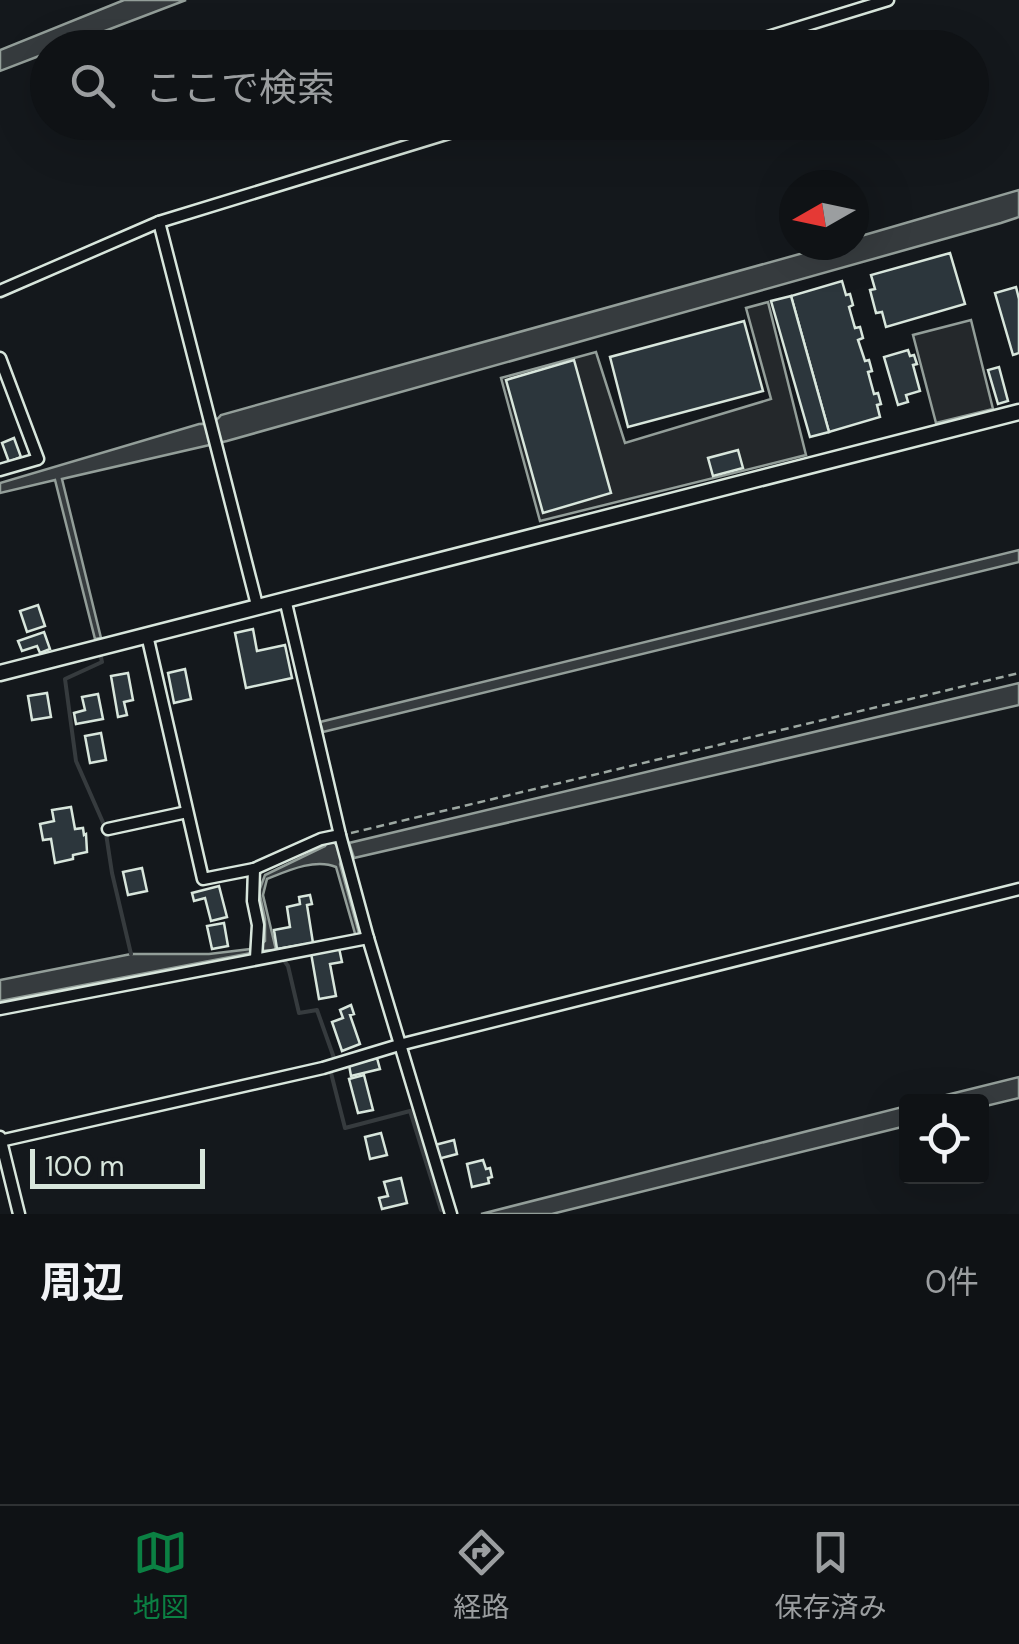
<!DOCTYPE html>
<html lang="ja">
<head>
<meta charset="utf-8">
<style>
	body { margin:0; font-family:"DM Sans","Noto Sans JP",sans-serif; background:#181b1e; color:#f1f3f6 }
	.controls { position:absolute; right:30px; bottom:30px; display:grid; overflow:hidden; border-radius:10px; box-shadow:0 10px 40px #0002 }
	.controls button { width:90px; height:90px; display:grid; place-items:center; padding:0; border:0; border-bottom:2px solid #2f3234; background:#0f1215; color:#f1f3f6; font:50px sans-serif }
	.compass { position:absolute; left:779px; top:170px; width:90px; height:90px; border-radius:50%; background:#0f1215; box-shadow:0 10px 40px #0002; rotate:261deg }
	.scale { position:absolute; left:30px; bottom:25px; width:175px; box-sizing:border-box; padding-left:10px; border:5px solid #d8e6dc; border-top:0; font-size:28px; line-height:35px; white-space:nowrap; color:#d8e6dc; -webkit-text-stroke:8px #14181c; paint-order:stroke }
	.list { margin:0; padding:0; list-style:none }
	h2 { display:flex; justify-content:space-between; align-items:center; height:130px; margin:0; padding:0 40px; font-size:42px }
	h2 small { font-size:32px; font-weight:400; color:#9b9ea0 }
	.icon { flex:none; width:55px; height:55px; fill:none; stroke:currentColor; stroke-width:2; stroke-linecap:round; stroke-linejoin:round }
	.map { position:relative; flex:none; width:1019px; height:1214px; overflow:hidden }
	.search { position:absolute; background:#0f1215; box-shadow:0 10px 40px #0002; left:30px; right:30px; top:30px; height:110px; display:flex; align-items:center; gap:25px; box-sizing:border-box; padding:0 35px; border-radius:55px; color:#9b9ea0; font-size:38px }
	.sheet { height:290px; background:#0f1215 }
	nav { display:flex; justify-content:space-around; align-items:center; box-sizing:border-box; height:140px; border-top:2px solid #2f3234; background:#0f1215; font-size:28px; color:#9b9ea0 }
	nav a { display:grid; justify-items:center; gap:5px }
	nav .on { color:#0b8043 }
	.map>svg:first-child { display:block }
	.parking { fill:#24282b; stroke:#939e99; stroke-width:2.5 }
	.water { fill:#363b3e; stroke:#939e99; stroke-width:2.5 }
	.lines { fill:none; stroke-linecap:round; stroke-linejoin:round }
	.stream { stroke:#363b3e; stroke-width:4 }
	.building { fill:#2c363c; stroke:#d8e6dc; stroke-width:2.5 }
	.minor-casing { stroke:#d8e6dc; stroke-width:15 }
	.tertiary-casing { stroke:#d8e6dc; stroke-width:19 }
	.path { stroke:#9da8a2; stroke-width:2.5; stroke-dasharray:8 5; stroke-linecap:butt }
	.minor { stroke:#14181c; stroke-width:10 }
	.tertiary { stroke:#14181c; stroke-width:14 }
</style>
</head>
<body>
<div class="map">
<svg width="1019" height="1214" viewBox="0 0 1019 1214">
	<rect width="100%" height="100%" fill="#14181c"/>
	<!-- parking -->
	<g class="parking">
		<path d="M768,302L806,455L540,521L501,378L596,352L625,443L771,399L746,308Z"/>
		<path d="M971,320L993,409L936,423L913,335Z"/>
	</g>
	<!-- water -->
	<g class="water">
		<path d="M124,0H186L63,47L48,48L47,53L0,71V50Z"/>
		<path d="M1019,190V217L1001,223L227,441L62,479L101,638L95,639L55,480L0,493V483L199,424C208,424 215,423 221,415L832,245H854V238Z"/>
		<path d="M1019,550V562L323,732L320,722Z"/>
		<path d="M1019,683V705L354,858L349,843Z"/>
		<path d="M327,842H333L338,846L342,859L340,864L360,937H356L336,867C315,858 287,871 267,879L263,895L276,950L258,951V947L265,941V919L259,891L265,875L325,846Z"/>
		<path d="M251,949V953L0,1001V980L131,954H209Z"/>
		<path d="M1019,1077V1098L982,1107V1102L922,1101Z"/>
		<path d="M906,1106V1126L552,1214H481Z"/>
	</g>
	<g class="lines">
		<!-- stream -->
		<g class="stream">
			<path d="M100,653L102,662L65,679L76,761L105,827L112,873L131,954"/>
			<path d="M283,959L288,966L299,1013L317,1010L334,1058"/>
			<path d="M331,1073L345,1128L410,1111L441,1210"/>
		</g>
	</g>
	<!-- building -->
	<g class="building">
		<path d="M950,253L965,304L886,327L882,312L876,313L870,290L875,289L871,275Z"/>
		<path d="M842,281L846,295L850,294L853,305L849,307L855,328L860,327L863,338L858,340L865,361L869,360L872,371L868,372L874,394L878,393L881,404L877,405L880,417L829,432L791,296Z"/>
		<path d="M1016,287L1019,299V353L1013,355L995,293Z"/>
		<path d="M791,296L829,432L810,437L771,301Z"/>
		<path d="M744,321L763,391L628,427L610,357Z"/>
		<path d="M908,350L910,356L914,355L917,364L913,365L920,391L906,395L908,402L898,405L884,357Z"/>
		<path d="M574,360L611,493L543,513L506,380Z"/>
		<path d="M999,367L1008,401L998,404L988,370Z"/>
		<path d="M14,438L21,457L9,462L2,443Z"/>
		<path d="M738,450L743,468L713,476L708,458Z"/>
		<path d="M38,605L45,626L27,632L20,611Z"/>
		<path d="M253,629L257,651L285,645L292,678L246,688L235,633Z"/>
		<path d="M44,632L50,649L40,653L37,646L22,651L18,641Z"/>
		<path d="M185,669L191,699L174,703L168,673Z"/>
		<path d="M128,673L133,700L124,702L127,715L118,717L111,676Z"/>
		<path d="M47,693L51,717L32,720L28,696Z"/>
		<path d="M98,694L103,719L76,724L74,713L85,710L82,697Z"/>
		<path d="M101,733L106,760L90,763L85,736Z"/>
		<path d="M71,807L75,829L83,828L84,835L86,834L87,852L73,855V859L55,863L51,839L43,840L40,824L54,821L52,810Z"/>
		<path d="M142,868L147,891L128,895L123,872Z"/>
		<path d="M219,886L227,917L211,921L205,898L194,901L192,893Z"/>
		<path d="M310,895L312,904L307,905L313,943L277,949L274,930L290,927L287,907L300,904L299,897Z"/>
		<path d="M224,923L228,946L212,949L207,926Z"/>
		<path d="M339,948L342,962L330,964L336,996L319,999L311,953Z"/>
		<path d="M351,1005L354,1014L350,1015L360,1044L342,1051L332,1022L343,1018L340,1010Z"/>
		<path d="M377,1058L380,1069L351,1076L349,1065Z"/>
		<path d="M364,1075L373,1110L358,1113L349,1079Z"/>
		<path d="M381,1133L387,1155L370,1159L365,1137Z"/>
		<path d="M454,1140L457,1154L438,1159L435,1145Z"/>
		<path d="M483,1160L486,1169L490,1168L492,1177L488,1178L489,1183L472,1187L467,1164Z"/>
		<path d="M401,1178L407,1203L382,1209L379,1198L388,1196L384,1182Z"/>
	</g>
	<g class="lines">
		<!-- minor casing -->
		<g class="minor-casing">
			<g id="minor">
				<path d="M732,48L888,0"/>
				<path d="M159,222L257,605"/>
				<path d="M0,291L159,222L485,122"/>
				<path d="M0,358L38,459L0,470"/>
				<path d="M285,599L340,835L368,938L451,1214"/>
				<path d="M147,635L203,879L254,869L321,839L340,835"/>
				<path d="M108,829L187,812"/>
				<path d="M254,869L253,901L258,925L256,958"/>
				<path d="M0,1009L368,938"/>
				<path d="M0,1137L19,1214"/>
				<path d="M0,1141L323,1068L399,1045L1019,889"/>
			</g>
		</g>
		<!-- tertiary casing -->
		<g class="tertiary-casing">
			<path id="tertiary" d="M0,673L1019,412"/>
		</g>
		<!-- path -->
		<path class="path" d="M351,833L1019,673"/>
		<!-- minor -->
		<use href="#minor" class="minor"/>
		<!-- tertiary -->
		<use href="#tertiary" class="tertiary"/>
	</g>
</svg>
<div class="controls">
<button><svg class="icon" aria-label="locate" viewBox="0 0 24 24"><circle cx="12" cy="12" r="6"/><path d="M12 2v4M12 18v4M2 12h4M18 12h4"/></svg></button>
</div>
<svg class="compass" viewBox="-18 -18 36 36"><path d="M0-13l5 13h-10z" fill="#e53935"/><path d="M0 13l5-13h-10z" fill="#9b9ea0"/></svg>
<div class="scale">100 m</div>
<div class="search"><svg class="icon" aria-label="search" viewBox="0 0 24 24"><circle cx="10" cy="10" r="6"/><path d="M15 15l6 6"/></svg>ここで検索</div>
</div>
<section class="sheet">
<h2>周辺<small>0件</small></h2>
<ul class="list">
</ul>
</section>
<nav>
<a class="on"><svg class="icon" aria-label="map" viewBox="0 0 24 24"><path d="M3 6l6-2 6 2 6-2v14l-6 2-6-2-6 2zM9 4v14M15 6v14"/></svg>地図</a>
<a><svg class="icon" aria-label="directions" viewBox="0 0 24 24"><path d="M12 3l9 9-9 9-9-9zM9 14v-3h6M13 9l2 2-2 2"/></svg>経路</a>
<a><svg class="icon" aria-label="saved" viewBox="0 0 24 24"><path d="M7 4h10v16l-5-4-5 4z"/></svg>保存済み</a>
</nav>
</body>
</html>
